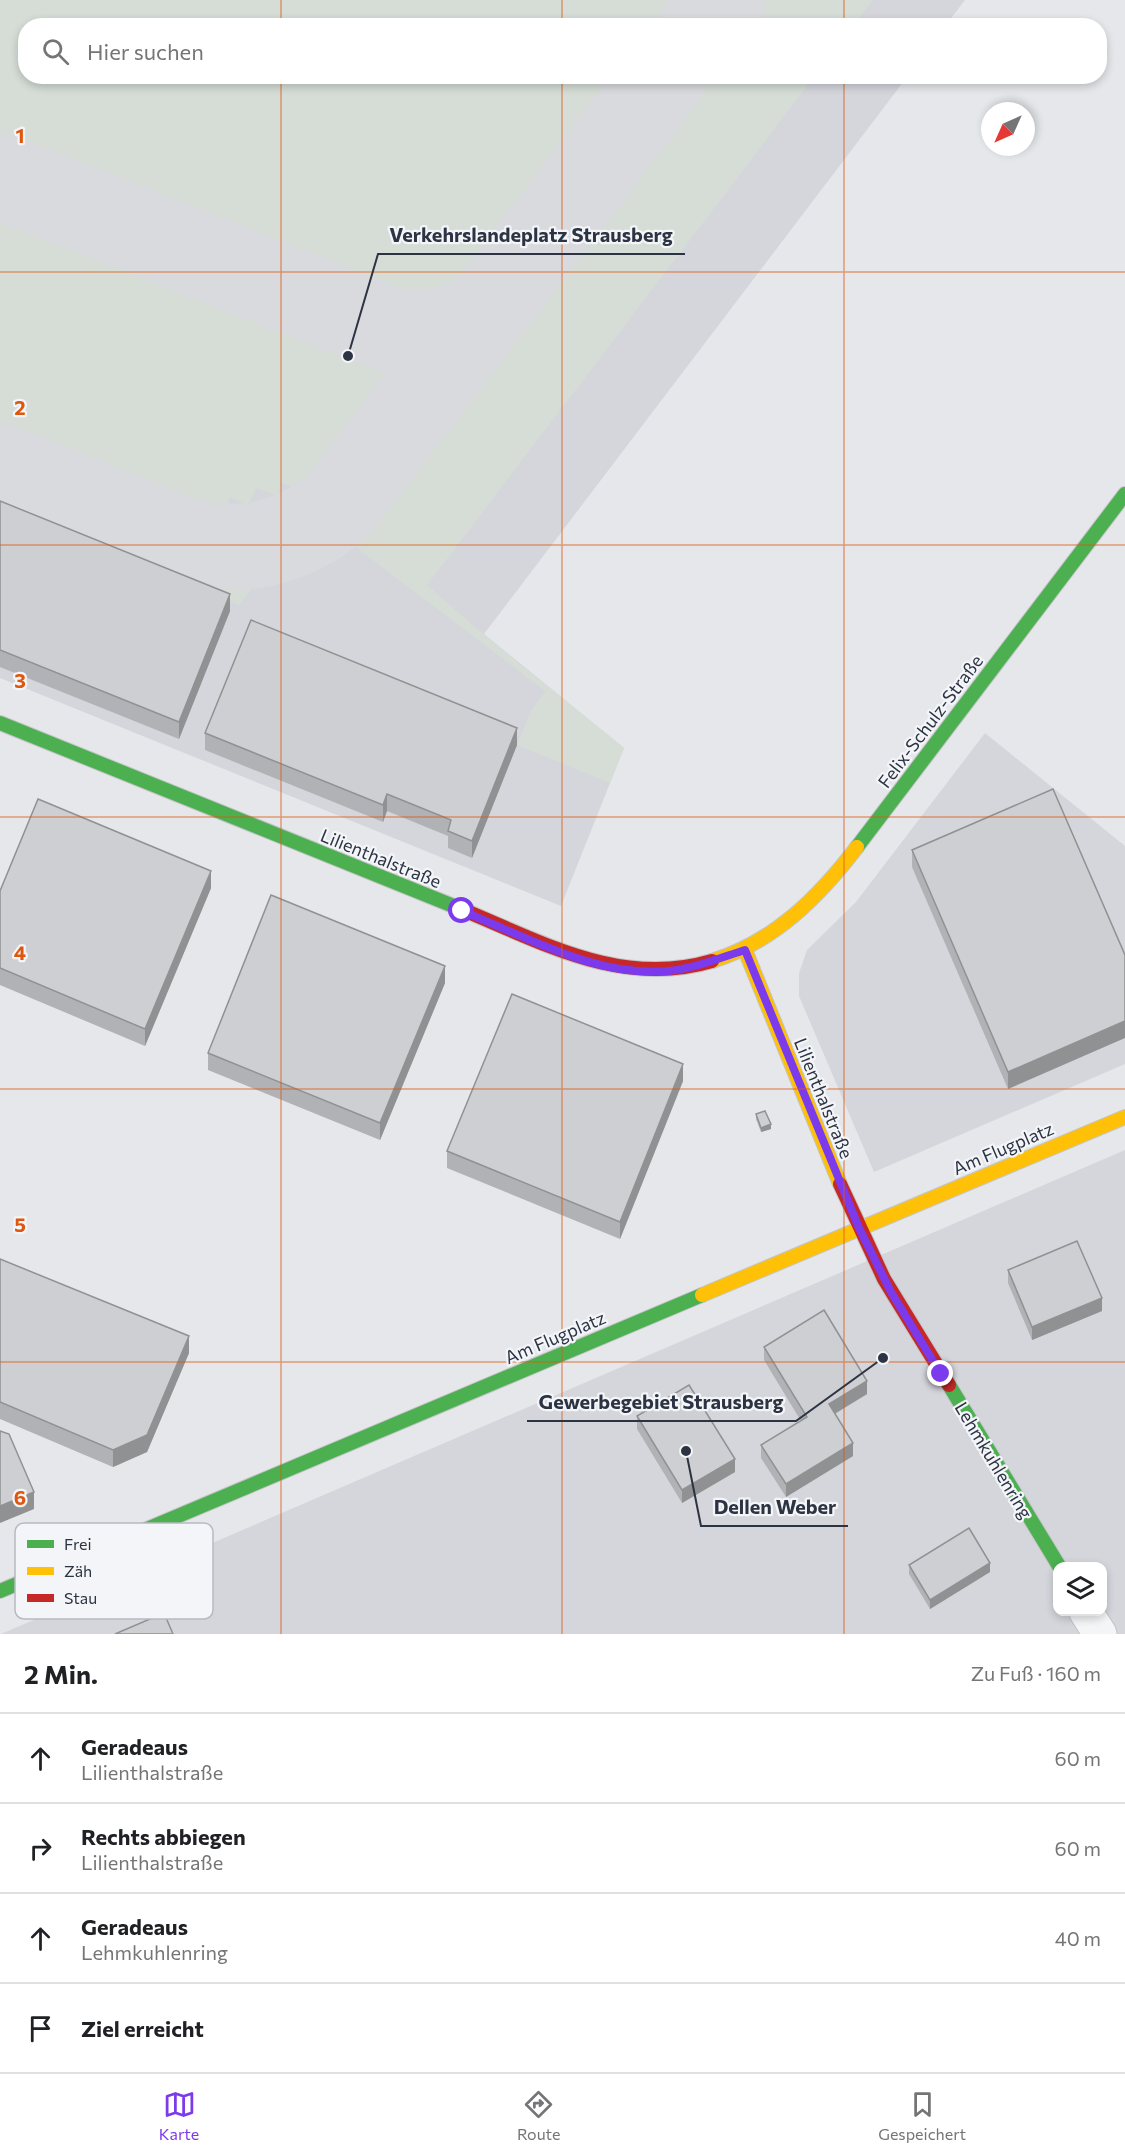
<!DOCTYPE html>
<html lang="de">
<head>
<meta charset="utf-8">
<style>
	body { margin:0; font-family:Commissioner,sans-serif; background:#f2f2f2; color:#202124 }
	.controls { position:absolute; right:18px; bottom:18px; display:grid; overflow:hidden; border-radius:12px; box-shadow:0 3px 9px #0003 }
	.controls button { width:54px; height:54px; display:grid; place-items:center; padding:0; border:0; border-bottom:2px solid #e0e0e0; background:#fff; color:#202124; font:30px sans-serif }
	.compass { position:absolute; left:981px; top:102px; width:54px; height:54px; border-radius:50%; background:#fff; box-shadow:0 3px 9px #0003; rotate:225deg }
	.stop { position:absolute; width:18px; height:18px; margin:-14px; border:4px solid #7c3aed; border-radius:50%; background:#fff }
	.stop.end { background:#7c3aed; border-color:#fff; box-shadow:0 2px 6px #0008 }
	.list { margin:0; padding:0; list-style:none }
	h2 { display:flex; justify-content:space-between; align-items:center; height:78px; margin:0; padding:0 24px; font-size:26px }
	h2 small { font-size:20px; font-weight:400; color:#757577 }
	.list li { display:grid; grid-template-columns:39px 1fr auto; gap:18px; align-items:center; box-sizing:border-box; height:90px; padding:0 24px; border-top:2px solid #e0e0e0 }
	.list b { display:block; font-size:22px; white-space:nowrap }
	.list p { margin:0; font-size:20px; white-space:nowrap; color:#757577 }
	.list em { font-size:20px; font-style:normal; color:#757577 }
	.icon { flex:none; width:33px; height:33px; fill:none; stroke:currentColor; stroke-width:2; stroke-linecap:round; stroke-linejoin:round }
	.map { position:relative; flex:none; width:1125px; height:1634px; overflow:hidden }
	.search { position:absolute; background:#fff; box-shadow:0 3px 9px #0003; left:18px; right:18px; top:18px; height:66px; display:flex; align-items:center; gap:15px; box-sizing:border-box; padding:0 21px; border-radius:24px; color:#757577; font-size:22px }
	.sheet { height:438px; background:#fff }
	nav { display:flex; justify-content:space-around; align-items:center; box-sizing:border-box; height:84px; border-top:2px solid #e0e0e0; background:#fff; font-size:16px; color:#757577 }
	nav a { display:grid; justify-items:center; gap:3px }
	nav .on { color:#7c3aed }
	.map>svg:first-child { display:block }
	.built { fill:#d4d6dc; fill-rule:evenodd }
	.green { fill:#d5ddd6 }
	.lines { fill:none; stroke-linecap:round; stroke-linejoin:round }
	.taxiway { stroke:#d9dade; stroke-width:86 }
	.street-casing { stroke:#c3c5c8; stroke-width:35 }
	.fast-casing { stroke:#c3c5c8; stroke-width:16 }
	.slow-casing { stroke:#c3c5c8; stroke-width:16 }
	.jam-casing { stroke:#c3c5c8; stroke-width:16 }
	.street { stroke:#f4f5f6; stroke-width:33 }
	.fast { stroke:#4caf50; stroke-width:14 }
	.slow { stroke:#ffc107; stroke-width:14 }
	.jam { stroke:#c62828; stroke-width:14 }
	.wall { fill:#b0b2b5 }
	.shaded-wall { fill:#909193 }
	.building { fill:#cdcfd2; stroke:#909193; stroke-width:1.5 }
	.route { stroke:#7c3aed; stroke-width:8 }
	.grid { fill:none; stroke:#df570f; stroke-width:1.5; stroke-opacity:0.55 }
	.labels { text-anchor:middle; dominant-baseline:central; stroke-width:4.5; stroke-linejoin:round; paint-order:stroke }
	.street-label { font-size:18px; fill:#2c3342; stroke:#f3f5f8 }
	.key { fill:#f3f5f8; stroke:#b7bbc1; stroke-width:1.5 }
	.key-label { font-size:16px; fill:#2c3342 }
	.grid-label { font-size:20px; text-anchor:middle; font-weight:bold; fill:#df570f; stroke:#f3f5f8; stroke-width:4.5; stroke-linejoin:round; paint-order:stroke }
	.leader { fill:none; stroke:#2c3342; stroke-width:2 }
	.callout-dot { fill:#2c3342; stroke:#f3f5f8; stroke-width:2 }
	.callout-label { font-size:20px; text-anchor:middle; font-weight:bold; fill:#2c3342; stroke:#f3f5f8; stroke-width:4.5; stroke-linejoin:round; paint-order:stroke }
</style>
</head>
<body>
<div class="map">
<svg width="1125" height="1634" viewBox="0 0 1125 1634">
	<rect width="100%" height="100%" fill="#e5e7ea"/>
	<!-- built -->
	<g class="built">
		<path d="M0,0H965L945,26H26V76L907,77L484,634L624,748L561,906L0,678Z"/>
		<path d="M985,733L1125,846V1064L874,1172L799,996V973L807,950L856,902Z"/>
		<path d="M1125,1150V1634H1ZM1058,1566H1102V1612H1058Z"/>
	</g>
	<!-- green -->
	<g class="green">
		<path d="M0,0H690L671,26H26V76L632,77L482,275C452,298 422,306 384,302L0,147Z"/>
		<path d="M753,0H873L853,25H734Z"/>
		<path d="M695,77H814L427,585L484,635L624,748L610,783L517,745L531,711L545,691L340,535L454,384L460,387Z"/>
		<path d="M13,212L27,213L365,349C423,386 362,442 335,478L320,467L302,491L282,483L277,496L256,488L249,505L230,497L223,515L205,508L198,525L0,445V214Z"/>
		<path d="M61,512L98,527L87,553L50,538Z"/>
		<path d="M210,572L252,589L239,605L203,590Z"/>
	</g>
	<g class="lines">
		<!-- taxiway -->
		<g class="taxiway">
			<path d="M703,26L722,0"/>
			<path d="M0,176L393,331C429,336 457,330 487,310"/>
			<path d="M0,466L180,539C239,556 292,545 339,505L664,76"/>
		</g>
		<!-- street casing -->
		<g class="street-casing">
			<path id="street" d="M1086,1612L1100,1634"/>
		</g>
		<!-- fast casing -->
		<g class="fast-casing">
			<g id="fast">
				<path d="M0,723L461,909"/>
				<path d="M857,847L1125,494"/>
				<path d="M949,1385L1059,1566"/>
				<path d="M0,1591L702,1295"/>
			</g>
		</g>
		<!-- slow casing -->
		<g class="slow-casing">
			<g id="slow">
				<path d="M745,950L840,1184"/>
				<path d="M712,961C774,942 819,897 857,847"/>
				<path d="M702,1295L1125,1117"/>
			</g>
		</g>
		<!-- jam casing -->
		<g class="jam-casing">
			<g id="jam">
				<path d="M461,909C542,942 621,988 712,961"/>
				<path d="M840,1184L884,1279L949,1385"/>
			</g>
		</g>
		<!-- street -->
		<use href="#street" class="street"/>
		<!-- fast -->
		<use href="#fast" class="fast"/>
		<!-- slow -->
		<use href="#slow" class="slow"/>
		<!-- jam -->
		<use href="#jam" class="jam"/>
	</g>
	<!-- wall -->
	<g class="wall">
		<path d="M0,501L230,611L179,739L0,667Z"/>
		<path d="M205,733L517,745L472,858L448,848V836L387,811L383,822L205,750Z"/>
		<path d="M1053,789L1008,1089L912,867V850Z"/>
		<path d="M211,888L145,1046L0,985V891Z"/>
		<path d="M445,983L380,1140L208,1070V1053Z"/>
		<path d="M683,1081L620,1239L447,1168V1151Z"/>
		<path d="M756,1114L771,1129L761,1132L756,1119Z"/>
		<path d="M0,1259L189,1353L147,1452L113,1467L0,1419Z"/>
		<path d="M1008,1270L1102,1311L1032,1340L1008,1283Z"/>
		<path d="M764,1347L867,1394L835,1414L853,1456L786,1497L761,1458V1445L801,1421L764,1360Z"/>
		<path d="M637,1416L735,1472L682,1503L637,1429Z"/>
		<path d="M909,1565L990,1572L930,1609L909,1574Z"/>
	</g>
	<!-- shaded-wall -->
	<g class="shaded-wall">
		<path d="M230,594V611L179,739V722Z"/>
		<path d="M517,728V745L472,858V841Z"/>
		<path d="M387,794V811L383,822V805Z"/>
		<path d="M211,871V888L145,1046V1029Z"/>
		<path d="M445,966V983L380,1140V1123Z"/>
		<path d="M1125,1021V1038L1008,1089V1072Z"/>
		<path d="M683,1064V1081L620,1239V1222Z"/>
		<path d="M771,1124V1129L761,1132V1128Z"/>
		<path d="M1102,1298V1311L1032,1340V1327Z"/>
		<path d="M189,1336V1353L147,1452L113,1467V1450Z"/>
		<path d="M867,1381V1394L829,1417V1404Z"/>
		<path d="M853,1443V1456L786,1497V1484Z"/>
		<path d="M735,1459V1472L682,1503V1490Z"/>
		<path d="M34,1492V1509L0,1523V1506Z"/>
		<path d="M990,1563V1572L930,1609V1600Z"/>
	</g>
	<!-- building -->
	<g class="building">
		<path d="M0,501L230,594L179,722L0,650Z"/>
		<path d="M251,620L517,728L472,841L448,831L451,820L387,794L383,805L205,733Z"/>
		<path d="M1053,789L1125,955V1021L1008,1072L912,850Z"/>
		<path d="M38,799L211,871L145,1029L0,968V891Z"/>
		<path d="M271,895L445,966L380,1123L208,1053Z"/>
		<path d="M512,994L683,1064L620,1222L447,1151Z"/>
		<path d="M765,1111L771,1124L761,1128L756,1114Z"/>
		<path d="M1077,1241L1102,1298L1032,1327L1008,1270Z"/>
		<path d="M0,1259L189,1336L147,1435L113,1450L0,1402Z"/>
		<path d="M824,1310L867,1381L829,1404L853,1443L786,1484L761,1445L807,1417L764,1347Z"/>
		<path d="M689,1385L735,1459L682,1490L637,1416Z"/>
		<path d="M0,1431L9,1434L34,1492L0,1506Z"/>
		<path d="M969,1528L990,1563L930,1600L909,1565Z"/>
		<path d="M164,1613L173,1634H115Z"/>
	</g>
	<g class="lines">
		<!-- route -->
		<path class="route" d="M462,911C527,937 597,978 669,971C695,968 720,958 745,950L859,1228L891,1292L941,1374"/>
	</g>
	<!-- grid -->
	<path class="grid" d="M281,0V26M562,0V26M844,0V26M281,76V1634M562,76V1634M844,76V1634M0,272H1125M0,545H1125M0,817H1125M0,1089H1125M0,1362H1125"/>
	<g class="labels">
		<!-- street labels -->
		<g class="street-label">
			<text transform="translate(930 721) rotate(-53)">Felix-Schulz-Straße</text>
			<text transform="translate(381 858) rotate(22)">Lilienthalstraße</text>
			<text transform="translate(824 1098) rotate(68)">Lilienthalstraße</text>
			<text transform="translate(1003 1148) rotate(-23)">Am Flugplatz</text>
			<text transform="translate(555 1337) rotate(-23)">Am Flugplatz</text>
			<text transform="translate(994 1460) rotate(59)">Lehmkuhlenring</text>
		</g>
	</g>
	<!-- legend -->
	<rect x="15" y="1523" width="198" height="96" rx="9" class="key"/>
	<rect x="27" y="1540" width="27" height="8" fill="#4caf50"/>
	<rect x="27" y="1567" width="27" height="8" fill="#ffc107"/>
	<rect x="27" y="1594" width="27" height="8" fill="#c62828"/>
	<g class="key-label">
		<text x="64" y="1550">Frei</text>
		<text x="64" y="1577">Zäh</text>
		<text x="64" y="1604">Stau</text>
	</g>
	<g class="grid-label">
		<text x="20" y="143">1</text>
		<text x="20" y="415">2</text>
		<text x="20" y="688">3</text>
		<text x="20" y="960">4</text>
		<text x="20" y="1232">5</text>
		<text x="20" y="1505">6</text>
	</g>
	<!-- callouts -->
	<path class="leader" d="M348 356L378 254H685M883 1358L796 1421H527M686 1451L701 1526H848"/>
	<g class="callout-dot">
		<circle cx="348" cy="356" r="6"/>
		<circle cx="883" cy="1358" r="6"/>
		<circle cx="686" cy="1451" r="6"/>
	</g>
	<g class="callout-label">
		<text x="531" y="242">Verkehrslandeplatz Strausberg</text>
		<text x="661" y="1409">Gewerbegebiet Strausberg</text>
		<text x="775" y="1514">Dellen Weber</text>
	</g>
</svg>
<div class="controls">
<button><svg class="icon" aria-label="layers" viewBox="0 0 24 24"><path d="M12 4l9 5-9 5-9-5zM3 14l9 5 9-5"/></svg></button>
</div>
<svg class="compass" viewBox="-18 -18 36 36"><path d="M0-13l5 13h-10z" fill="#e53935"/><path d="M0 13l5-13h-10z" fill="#757577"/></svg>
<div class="stop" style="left:462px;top:911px"></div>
<div class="stop end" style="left:941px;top:1374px"></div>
<div class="search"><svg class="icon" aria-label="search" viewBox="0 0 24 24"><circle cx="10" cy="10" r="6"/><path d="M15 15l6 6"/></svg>Hier suchen</div>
</div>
<section class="sheet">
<h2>2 Min.<small>Zu Fuß · 160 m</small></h2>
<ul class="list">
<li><svg class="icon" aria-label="ahead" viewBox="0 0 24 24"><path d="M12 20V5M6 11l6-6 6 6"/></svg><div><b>Geradeaus</b><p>Lilienthalstraße</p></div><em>60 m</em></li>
<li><svg class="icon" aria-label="right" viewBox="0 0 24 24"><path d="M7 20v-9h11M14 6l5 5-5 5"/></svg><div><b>Rechts abbiegen</b><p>Lilienthalstraße</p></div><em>60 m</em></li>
<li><svg class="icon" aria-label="ahead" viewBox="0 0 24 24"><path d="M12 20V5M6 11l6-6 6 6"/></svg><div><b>Geradeaus</b><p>Lehmkuhlenring</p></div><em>40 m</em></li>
<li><svg class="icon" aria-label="arrive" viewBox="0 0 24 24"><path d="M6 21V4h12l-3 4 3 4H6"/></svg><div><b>Ziel erreicht</b></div></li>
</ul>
</section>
<nav>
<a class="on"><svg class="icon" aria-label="map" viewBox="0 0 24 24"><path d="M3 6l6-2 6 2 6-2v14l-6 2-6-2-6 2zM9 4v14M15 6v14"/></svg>Karte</a>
<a><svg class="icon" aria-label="directions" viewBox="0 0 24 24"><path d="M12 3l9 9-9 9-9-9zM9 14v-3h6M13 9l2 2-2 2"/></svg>Route</a>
<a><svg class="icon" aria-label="saved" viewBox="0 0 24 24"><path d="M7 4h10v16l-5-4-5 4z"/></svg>Gespeichert</a>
</nav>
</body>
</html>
